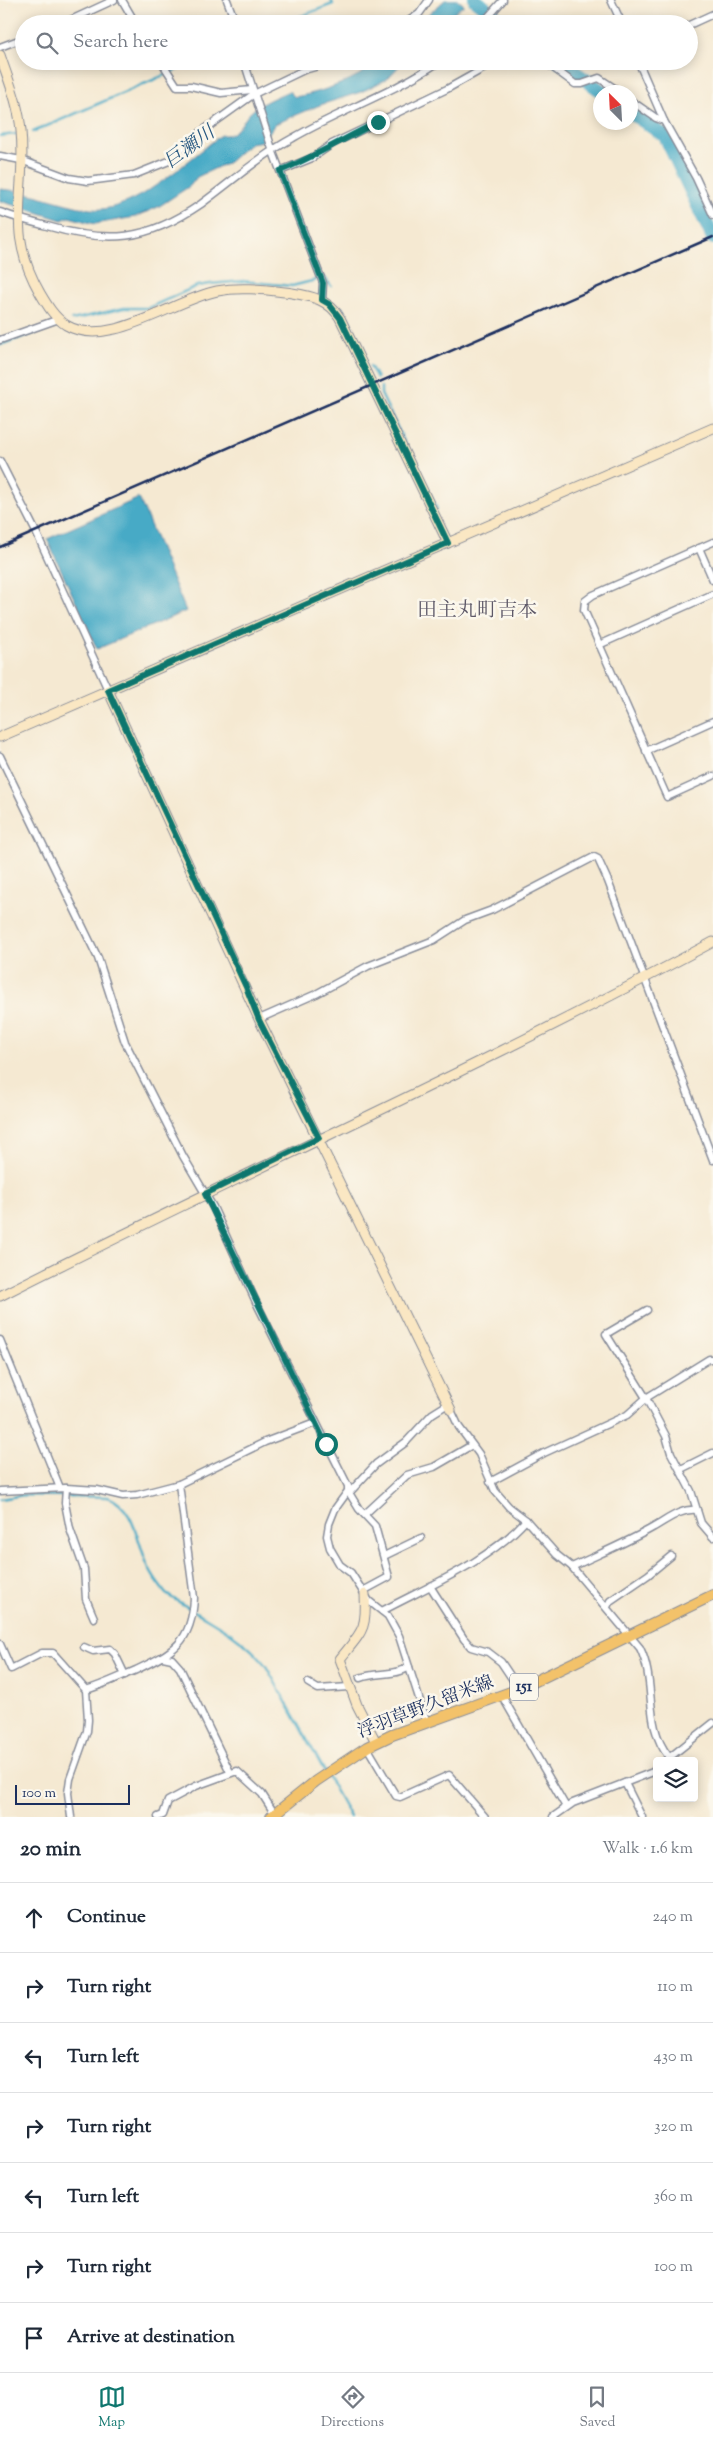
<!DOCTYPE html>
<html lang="en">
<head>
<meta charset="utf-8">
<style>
	body { margin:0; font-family:"Sorts Mill Goudy","Noto Serif JP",serif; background:#f6f6f7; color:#1f2937 }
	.controls { position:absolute; right:15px; bottom:15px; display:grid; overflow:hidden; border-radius:5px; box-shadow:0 2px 12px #0003 }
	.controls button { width:45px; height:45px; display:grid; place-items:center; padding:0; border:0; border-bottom:1px solid #e0e1e3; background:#fff; color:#1f2937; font:25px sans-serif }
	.compass { position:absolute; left:593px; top:85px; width:45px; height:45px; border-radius:50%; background:#fff; box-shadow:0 2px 12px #0003; rotate:336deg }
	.scale { position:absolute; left:15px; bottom:12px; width:115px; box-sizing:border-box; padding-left:5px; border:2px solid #1b2f5e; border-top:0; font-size:14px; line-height:18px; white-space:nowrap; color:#1b2f5e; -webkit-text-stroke:4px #fbf7ec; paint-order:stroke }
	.stop { position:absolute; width:15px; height:15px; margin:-11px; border:4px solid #0f766e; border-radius:50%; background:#fff }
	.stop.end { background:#0f766e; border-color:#fff; box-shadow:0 1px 5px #0008 }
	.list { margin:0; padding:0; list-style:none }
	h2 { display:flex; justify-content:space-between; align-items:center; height:65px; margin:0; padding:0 20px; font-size:21px }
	h2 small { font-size:16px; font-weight:400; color:#747a83 }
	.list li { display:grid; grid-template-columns:32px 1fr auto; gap:15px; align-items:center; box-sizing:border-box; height:70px; padding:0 20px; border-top:1px solid #e0e1e3 }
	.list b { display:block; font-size:19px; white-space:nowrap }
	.list em { font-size:16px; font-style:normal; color:#747a83 }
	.icon { flex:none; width:28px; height:28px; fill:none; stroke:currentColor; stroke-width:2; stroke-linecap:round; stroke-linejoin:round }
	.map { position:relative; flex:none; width:713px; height:1817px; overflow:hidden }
	.search { position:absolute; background:#fff; box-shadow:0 2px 12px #0003; left:15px; right:15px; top:15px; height:55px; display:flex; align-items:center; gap:12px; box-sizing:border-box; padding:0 18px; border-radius:28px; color:#747a83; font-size:19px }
	.sheet { height:555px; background:#fff }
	nav { display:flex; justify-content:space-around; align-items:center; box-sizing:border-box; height:70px; border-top:1px solid #e0e1e3; background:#fff; font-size:14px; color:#747a83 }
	nav a { display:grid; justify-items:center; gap:2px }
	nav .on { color:#0f766e }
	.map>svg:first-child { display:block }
	.water { fill:#46aac6; stroke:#306c92 }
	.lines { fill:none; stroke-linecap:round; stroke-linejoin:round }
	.stream { stroke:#46aac6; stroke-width:2.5 }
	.river { stroke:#46aac6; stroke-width:14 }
	.street-casing { stroke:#888c98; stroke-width:9 }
	.secondary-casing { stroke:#888c98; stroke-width:11 }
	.primary-casing { stroke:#888c98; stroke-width:12 }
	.street { stroke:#fff; stroke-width:6 }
	.secondary { stroke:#fae7c3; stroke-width:9 }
	.primary { stroke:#f3c26a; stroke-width:10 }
	.rail { stroke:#1b2f5e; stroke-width:2.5 }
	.route { stroke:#0f766e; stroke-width:6 }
	.labels { text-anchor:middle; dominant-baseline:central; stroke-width:5; stroke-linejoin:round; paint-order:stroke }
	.shield { fill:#fbf7ec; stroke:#5e6b89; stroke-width:1 }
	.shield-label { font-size:16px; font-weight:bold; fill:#1b2f5e }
	.street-label { font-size:18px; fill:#1b2f5e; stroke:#fbf7ec }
	.water-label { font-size:19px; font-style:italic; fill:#2a5a82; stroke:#fbf7ec }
	.quarter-label { font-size:20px; fill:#5e5968; stroke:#fbf7ec }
</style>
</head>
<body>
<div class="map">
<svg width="713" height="1817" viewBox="0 0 713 1817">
	<rect width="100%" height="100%" fill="#fbf7ec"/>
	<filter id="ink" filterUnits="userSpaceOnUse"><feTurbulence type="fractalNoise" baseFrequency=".02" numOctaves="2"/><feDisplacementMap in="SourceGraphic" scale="10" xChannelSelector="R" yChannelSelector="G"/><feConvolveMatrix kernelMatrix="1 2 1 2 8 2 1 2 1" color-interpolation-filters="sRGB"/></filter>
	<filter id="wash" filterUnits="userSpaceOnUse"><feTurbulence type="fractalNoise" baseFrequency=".0096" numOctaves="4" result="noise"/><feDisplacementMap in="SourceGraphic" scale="20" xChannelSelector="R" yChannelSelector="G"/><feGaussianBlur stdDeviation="1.12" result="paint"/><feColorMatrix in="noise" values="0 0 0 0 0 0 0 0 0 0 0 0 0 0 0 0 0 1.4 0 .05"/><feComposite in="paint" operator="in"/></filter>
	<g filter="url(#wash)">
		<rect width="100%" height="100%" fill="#f5e9d2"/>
		<!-- water -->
		<g class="water">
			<path d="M445,0H458L464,5L439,24H417Z"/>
			<path d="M381,61H404L387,79L361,92L320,105L275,124L263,141L250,143L229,162L197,177L190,186L158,207L135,217L95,224L69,217L62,220L0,201V189C31,191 59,204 90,209C132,215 189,159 221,135C235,137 241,124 248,115C257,104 276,97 289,91L295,97C325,92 356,79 381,61Z"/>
			<path d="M139,498L186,611L97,649L47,539Z"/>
		</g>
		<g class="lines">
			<!-- stream -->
			<g class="stream">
				<path d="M280,24L333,4L331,0"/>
				<path d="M33,132L197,61"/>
				<path d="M0,136L16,134"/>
				<path d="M325,278L331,286"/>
				<path d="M342,308L360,345"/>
				<path d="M72,320L124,308H148L197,286L210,284L243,281L292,286L316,280"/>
				<path d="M0,345L57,325"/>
				<path d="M370,366L377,378"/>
				<path d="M381,387V394L437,509"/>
				<path d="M0,1499L24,1495L108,1497C136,1508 137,1544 149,1568C153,1578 160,1586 166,1594C200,1616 241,1633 266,1666L325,1772"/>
				<path d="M328,1777L350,1817"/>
			</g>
			<!-- river -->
			<g class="river">
				<path d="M475,0L506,24"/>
				<path d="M559,61L603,92"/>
				<path d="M630,112L665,136L713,238"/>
			</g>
		</g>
	</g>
	<g filter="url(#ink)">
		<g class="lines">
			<!-- street casing -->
			<g class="street-casing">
				<g id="street">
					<path d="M122,0L136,24"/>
					<path d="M227,0L236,24"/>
					<path d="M611,0L622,24"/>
					<path d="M62,24L114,0"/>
					<path d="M404,24L419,14L429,0"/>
					<path d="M482,24L503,0"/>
					<path d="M689,25L713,14"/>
					<path d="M0,47L24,38"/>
					<path d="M161,61L177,86H191L221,93L252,90"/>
					<path d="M244,61L273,152L323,283L322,300"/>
					<path d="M544,61L575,84H582L599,78L620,92"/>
					<path d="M638,61L664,121L696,178L713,215"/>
					<path d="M630,100L656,118L664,121"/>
					<path d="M0,156L21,160L69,178L88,181L134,175L169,161L201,132L254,94L304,70L336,61"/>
					<path d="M280,171L312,158L332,144L447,89L497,61"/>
					<path d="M0,212C16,218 31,222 47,226C108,244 147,241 201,204C231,182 260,156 293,138C341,110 394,93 440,61"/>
					<path d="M0,340L59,319"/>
					<path d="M0,461L36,532L108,690"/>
					<path d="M713,542L593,595L585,601L584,610L667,797L713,776"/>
					<path d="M699,548L713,580"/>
					<path d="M599,645L713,594"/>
					<path d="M646,751L713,721"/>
					<path d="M0,756L98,958L125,1042L183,1156L213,1207L256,1302L348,1486V1491L335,1509L329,1524L327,1536L330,1548L340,1565L351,1573L369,1601L388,1616L399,1636L427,1723"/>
					<path d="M259,1019L316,994L368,966L434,940L465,920L492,910L594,857L598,859L608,881L713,1160"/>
					<path d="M647,1310L606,1334L646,1398L666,1436L671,1453L691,1491L701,1523L713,1537"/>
					<path d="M0,1340L60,1488"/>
					<path d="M451,1410L459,1427L479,1454L495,1491L509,1507L526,1520L557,1555L572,1567L640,1648C657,1683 643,1725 669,1757"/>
					<path d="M681,1469L713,1453"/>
					<path d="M490,1482L544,1453L627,1415L646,1398L709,1359H713"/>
					<path d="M66,1488L65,1503L70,1529L84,1569L86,1599L94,1618"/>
					<path d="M0,1491L66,1488L97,1490L123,1496L137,1495L179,1484L265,1442L315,1423"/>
					<path d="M365,1514L407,1475L434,1467L472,1445"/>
					<path d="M384,1556L421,1538"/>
					<path d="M572,1567C599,1554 628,1542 654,1527C667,1520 681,1508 697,1510"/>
					<path d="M430,1586L464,1639L471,1647L488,1652L501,1662L519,1689"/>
					<path d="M363,1591L389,1577L375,1526L359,1509L348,1491H351L376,1464L406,1442L432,1414L448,1404"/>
					<path d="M607,1607L610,1601L648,1575L671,1556"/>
					<path d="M382,1611C429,1586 491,1560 526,1520"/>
					<path d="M0,1644L11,1669L42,1653H53L86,1690L88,1720L87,1731L70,1779L68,1793L71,1817"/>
					<path d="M84,1647L93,1651L110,1649L115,1654L125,1675"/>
					<path d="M163,1657L172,1659L180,1668L230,1772"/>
					<path d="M360,1678C375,1672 396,1676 409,1667"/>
					<path d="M308,1683L318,1689L349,1687"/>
					<path d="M86,1690C103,1685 119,1677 136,1670C173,1652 192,1643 194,1598L179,1484"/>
					<path d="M502,1696L566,1807"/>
					<path d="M367,1747L396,1796L400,1797L449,1775L485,1817"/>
					<path d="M665,1761L713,1723"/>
					<path d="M625,1783L642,1817"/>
					<path d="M158,1817L163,1815L168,1801L196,1786L237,1771L262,1794L276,1816"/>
					<path d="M553,1817L573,1803L653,1772L657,1768"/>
				</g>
			</g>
			<!-- secondary casing -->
			<g class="secondary-casing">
				<g id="secondary">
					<path d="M0,55C8,79 19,105 21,131C27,196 4,230 40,293C47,305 54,317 66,325C108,350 173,300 217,291C242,286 267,290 292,293C312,296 329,300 340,318L448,543"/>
					<path d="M108,690L259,1019L451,1410"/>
					<path d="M0,737L713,428"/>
					<path d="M0,1296C236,1176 479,1068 713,942"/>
					<path d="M365,1594C367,1631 362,1631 340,1659L357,1705L376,1742"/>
				</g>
			</g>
			<!-- primary casing -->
			<g class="primary-casing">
				<path id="primary" d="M271,1817L316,1781L367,1747L392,1735L519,1689L713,1595"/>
			</g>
			<!-- street -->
			<use href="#street" class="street"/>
			<!-- secondary -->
			<use href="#secondary" class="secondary"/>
			<!-- primary -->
			<use href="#primary" class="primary"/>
			<!-- rail -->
			<path class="rail" d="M0,547L713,237"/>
		</g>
	</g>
	<g class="lines" filter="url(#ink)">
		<!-- route -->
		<path class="route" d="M326,1444L205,1194L319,1138L259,1020L246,987L108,690L448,543L340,318L329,304L322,300L323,283L280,171C314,157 345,138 378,122"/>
	</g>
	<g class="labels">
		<!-- shield labels -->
		<rect class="shield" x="510" y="1673.5" width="28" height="27" rx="4"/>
		<g class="shield-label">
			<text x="524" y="1687">151</text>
		</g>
		<!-- street labels -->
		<g class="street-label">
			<text transform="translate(426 1708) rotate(-21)">浮羽草野久留米線</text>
		</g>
		<!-- water labels -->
		<g class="water-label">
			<text transform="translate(190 148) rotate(-36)">巨瀬川</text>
		</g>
		<!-- quarter labels -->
		<g class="quarter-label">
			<text x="477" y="611">田主丸町吉本</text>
		</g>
	</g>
</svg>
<div class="controls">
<button><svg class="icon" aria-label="layers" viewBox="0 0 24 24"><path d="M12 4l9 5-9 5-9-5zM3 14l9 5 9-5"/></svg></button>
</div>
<svg class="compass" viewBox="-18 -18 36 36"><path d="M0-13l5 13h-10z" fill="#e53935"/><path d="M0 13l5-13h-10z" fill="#747a83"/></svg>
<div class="scale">100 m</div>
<div class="stop" style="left:326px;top:1444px"></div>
<div class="stop end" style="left:378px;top:122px"></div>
<div class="search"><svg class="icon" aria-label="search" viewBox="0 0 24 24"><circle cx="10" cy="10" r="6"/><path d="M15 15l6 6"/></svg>Search here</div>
</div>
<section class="sheet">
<h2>20 min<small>Walk · 1.6 km</small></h2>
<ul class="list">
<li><svg class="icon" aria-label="ahead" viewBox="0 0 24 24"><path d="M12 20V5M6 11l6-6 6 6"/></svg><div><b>Continue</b></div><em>240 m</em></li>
<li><svg class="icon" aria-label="right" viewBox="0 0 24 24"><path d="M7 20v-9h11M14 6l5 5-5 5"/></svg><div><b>Turn right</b></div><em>110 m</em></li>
<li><svg class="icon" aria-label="left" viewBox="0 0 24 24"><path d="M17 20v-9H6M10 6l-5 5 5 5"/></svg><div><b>Turn left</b></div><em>430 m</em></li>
<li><svg class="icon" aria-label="right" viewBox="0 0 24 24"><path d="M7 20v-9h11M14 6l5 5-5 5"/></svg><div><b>Turn right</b></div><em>320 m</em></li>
<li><svg class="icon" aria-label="left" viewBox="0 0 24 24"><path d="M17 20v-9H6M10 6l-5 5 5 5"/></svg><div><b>Turn left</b></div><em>360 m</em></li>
<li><svg class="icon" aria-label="right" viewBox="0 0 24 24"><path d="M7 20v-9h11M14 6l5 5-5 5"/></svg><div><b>Turn right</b></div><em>100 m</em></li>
<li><svg class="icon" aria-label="arrive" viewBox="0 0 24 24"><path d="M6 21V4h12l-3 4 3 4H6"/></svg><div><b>Arrive at destination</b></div></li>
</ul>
</section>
<nav>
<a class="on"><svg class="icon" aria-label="map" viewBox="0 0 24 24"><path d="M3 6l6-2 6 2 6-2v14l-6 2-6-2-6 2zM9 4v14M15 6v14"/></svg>Map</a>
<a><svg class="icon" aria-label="directions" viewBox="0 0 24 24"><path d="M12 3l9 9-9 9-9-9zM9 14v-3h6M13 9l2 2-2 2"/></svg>Directions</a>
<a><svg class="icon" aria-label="saved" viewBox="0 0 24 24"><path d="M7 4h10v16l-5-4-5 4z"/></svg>Saved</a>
</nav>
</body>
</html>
